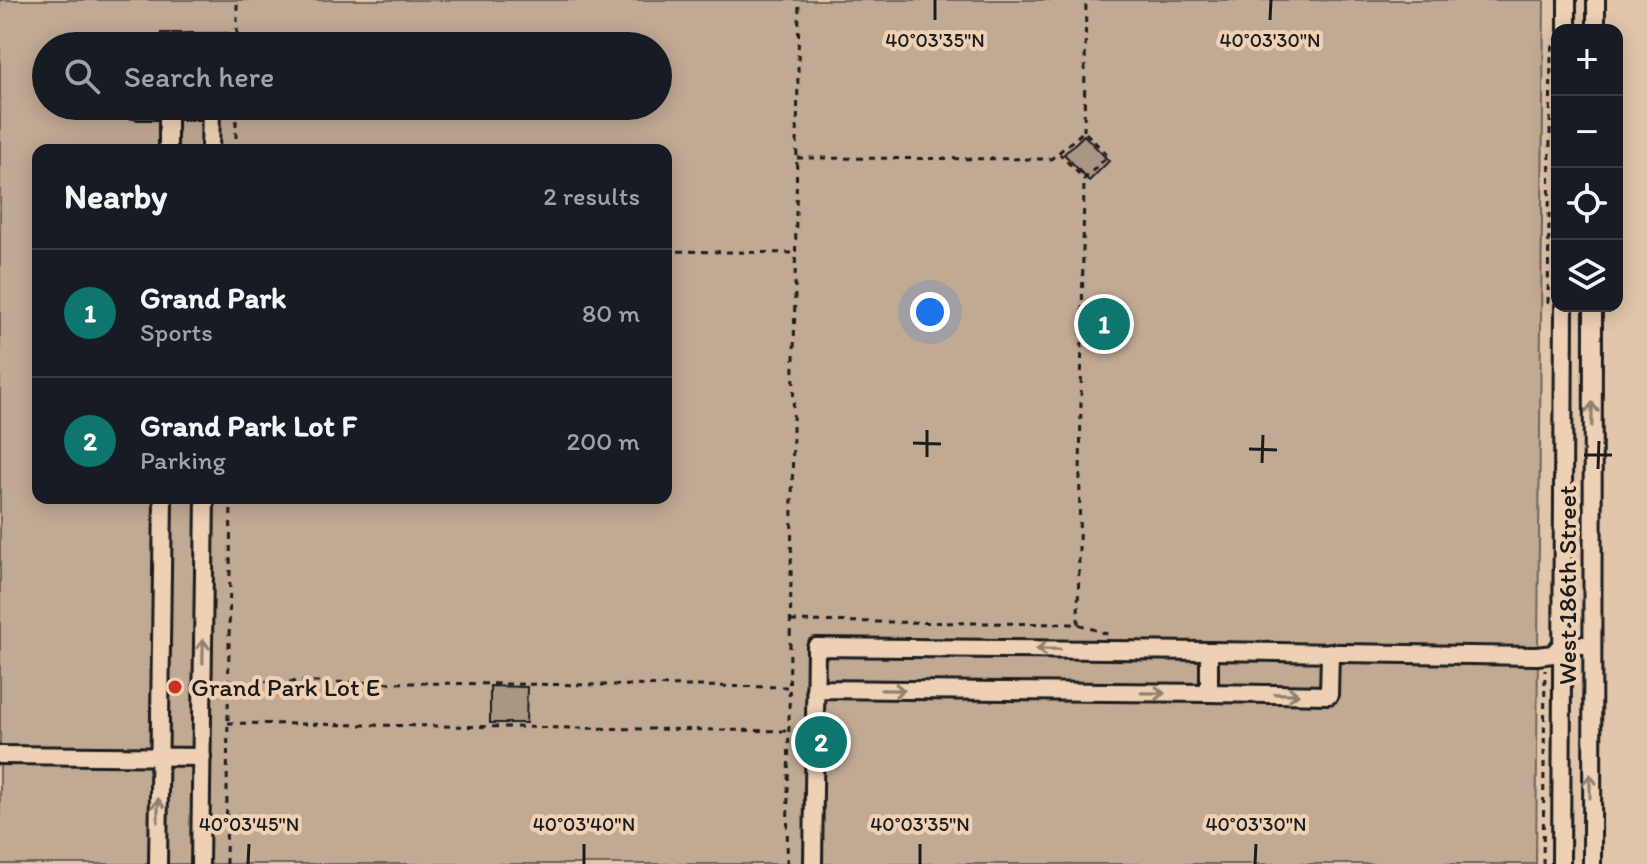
<!DOCTYPE html>
<html lang="en">
<head>
<meta charset="utf-8">
<style>
	body { margin:0; font-family:Itim,sans-serif; background:#242831; color:#f1f3f6 }
	.controls { position:absolute; right:24px; top:24px; display:grid; overflow:hidden; border-radius:16px; box-shadow:0 4px 20px #0003 }
	.controls button { width:72px; height:72px; display:grid; place-items:center; padding:0; border:0; border-bottom:2px solid #363941; background:#171b24; color:#f1f3f6; font:40px sans-serif }
	.you { position:absolute; left:930px; top:312px; width:28px; height:28px; margin:-20px; border:6px solid #fff; border-radius:50%; background:#1a73e8; box-shadow:0 0 0 12px #1a73e833 }
	.badge { display:grid; place-items:center; width:52px; height:52px; border-radius:50%; background:#0f766e; color:#fff; font-size:26px; font-weight:700 }
	.pin { position:absolute; translate:-50% -50%; border:4px solid #fff; box-shadow:0 2px 8px #0006 }
	.list { margin:0; padding:0; list-style:none }
	h2 { display:flex; justify-content:space-between; align-items:center; height:104px; margin:0; padding:0 32px; font-size:34px }
	h2 small { font-size:26px; font-weight:400; color:#9ea1a6 }
	.list li { display:grid; grid-template-columns:52px 1fr auto; gap:24px; align-items:center; box-sizing:border-box; height:128px; padding:0 32px; border-top:2px solid #363941 }
	.list b { display:block; font-size:30px; white-space:nowrap }
	.list p { margin:0; font-size:26px; white-space:nowrap; color:#9ea1a6 }
	.list em { font-size:26px; font-style:normal; color:#9ea1a6 }
	.icon { flex:none; width:44px; height:44px; fill:none; stroke:currentColor; stroke-width:2; stroke-linecap:round; stroke-linejoin:round }
	.map { position:relative; flex:none; width:1647px; height:864px; overflow:hidden }
	.search { position:absolute; background:#171b24; box-shadow:0 4px 20px #0003; left:32px; top:32px; width:640px; height:88px; display:flex; align-items:center; gap:20px; box-sizing:border-box; padding:0 28px; border-radius:44px; color:#9ea1a6; font-size:30px }
	.panel { position:absolute; background:#171b24; box-shadow:0 4px 20px #0003; left:32px; top:144px; width:640px; height:360px; border-radius:16px }
	.map>svg:first-child { display:block }
	.green { fill:#c1aa94; stroke:#6e6358; stroke-width:2; fill-rule:evenodd }
	.building { fill:#ab9683; stroke:#1c1c1c; stroke-width:2 }
	.lines { fill:none; stroke-linecap:round; stroke-linejoin:round }
	.minor-casing { stroke:#1c1c1c; stroke-width:22 }
	.path { stroke:#1c1c1c; stroke-width:3; stroke-dasharray:6 6; stroke-linecap:butt }
	.minor { stroke:#eed1b5; stroke-width:16 }
	.oneway { stroke:#908070 }
	.ticks { fill:none; stroke:#1c1c1c; stroke-width:3 }
	.poi-dot { fill:#c8321e; stroke:#eed1b5; stroke-width:3 }
	.labels { text-anchor:middle; dominant-baseline:central; stroke-width:8; stroke-linejoin:round; paint-order:stroke }
	.street-label { font-size:26px; fill:#1c1c1c; stroke:#eed1b5 }
	.poi-label { font-size:26px; fill:#1c1c1c; stroke:#eed1b5; text-anchor:start }
	.ticks-label { font-size:20px; text-anchor:middle; fill:#1c1c1c; stroke:#eed1b5; stroke-width:8; stroke-linejoin:round; paint-order:stroke }
</style>
</head>
<body>
<div class="map">
<svg width="1647" height="864" viewBox="0 0 1647 864">
	<rect width="100%" height="100%" fill="#e1c6ac"/>
	<filter id="ink" filterUnits="userSpaceOnUse"><feTurbulence type="fractalNoise" baseFrequency=".0125" numOctaves="2"/><feDisplacementMap in="SourceGraphic" scale="16" xChannelSelector="R" yChannelSelector="G"/><feConvolveMatrix kernelMatrix="1 2 1 2 8 2 1 2 1" color-interpolation-filters="sRGB"/></filter>
	<g filter="url(#ink)">
		<!-- green -->
		<path class="green" d="M0,0H1544L1536,864H0ZM46,46H658V106H46ZM38,150H666V498H38Z"/>
		<!-- building -->
		<g class="building">
			<path d="M161,33H229L228,46H161Z"/>
			<path d="M1084,135L1109,161L1089,181L1064,154Z"/>
			<path d="M490,686L527,687L526,723H490Z"/>
		</g>
		<g class="lines">
			<!-- minor casing -->
			<g class="minor-casing">
				<g id="minor">
					<path d="M1567,30V0"/>
					<path d="M1596,30V0"/>
					<path d="M100,46V43"/>
					<path d="M119,106L139,110H211L210,150"/>
					<path d="M168,150V110"/>
					<path d="M1209,651L1537,656L1553,654L1561,645H1590"/>
					<path d="M1209,693L1329,695L1330,652"/>
					<path d="M0,755L202,757"/>
					<path d="M158,864L163,498"/>
					<path d="M200,864L205,498"/>
					<path d="M813,864L816,647L1209,651V693L815,689"/>
					<path d="M1561,864L1564,306"/>
					<path d="M1592,864L1593,306"/>
				</g>
			</g>
			<!-- path -->
			<g class="path">
				<path d="M237,46V0"/>
				<path d="M1084,131L1086,0"/>
				<path d="M236,150V106"/>
				<path d="M797,158L1051,159L1084,131L1108,156L1084,179L1060,154"/>
				<path d="M666,251L795,253"/>
				<path d="M1548,303L1551,55L1554,39"/>
				<path d="M791,621L1078,624L1110,635"/>
				<path d="M1078,624L1084,179"/>
				<path d="M229,681L790,687"/>
				<path d="M228,723L788,731"/>
				<path d="M226,864L231,498"/>
				<path d="M787,864L799,0"/>
				<path d="M1543,864L1545,670"/>
			</g>
			<!-- minor -->
			<use href="#minor" class="minor"/>
		</g>
		<!-- one-way arrows -->
		<defs><path id="oneway-shaft" d="M-6 0H5M1.5-3L5.5 0L1.5 3" fill="none" stroke-width="1.6" stroke-linecap="round" stroke-linejoin="round" transform="scale(2)"/></defs>
		<g class="oneway">
			<use href="#oneway-shaft" transform="translate(1592 414) rotate(-89)"/>
			<use href="#oneway-shaft" transform="translate(1048 649) rotate(-179)"/>
			<use href="#oneway-shaft" transform="translate(203 651) rotate(-89)"/>
			<use href="#oneway-shaft" transform="translate(893 690) rotate(1)"/>
			<use href="#oneway-shaft" transform="translate(1153 693) rotate(1)"/>
			<use href="#oneway-shaft" transform="translate(1287 694) rotate(1)"/>
			<use href="#oneway-shaft" transform="translate(1590 786) rotate(-90)"/>
			<use href="#oneway-shaft" transform="translate(158 810) rotate(-89)"/>
		</g>
	</g>
	<!-- ticks -->
	<path class="ticks" d="M935,20V0M1270,20L1271,0M913,443L941,444M1249,449L1277,450M1584,455H1612M927,457V430M1262,463L1263,435M1598,469L1599,441M248,864L249,844M584,864V844M920,864V844M1255,864L1256,844"/>
	<!-- markers -->
	<circle class="poi-dot" cx="175" cy="687" r="8"/>
	<g class="labels">
		<!-- street labels -->
		<g class="street-label">
			<text transform="translate(1567 585) rotate(-90)">West 186th Street</text>
		</g>
		<!-- poi labels -->
		<g class="poi-label">
			<text x="191" y="687">Grand Park Lot E</text>
		</g>
	</g>
	<g class="ticks-label">
		<text x="935" y="47">40°03'35"N</text>
		<text x="1270" y="47">40°03'30"N</text>
		<text x="249" y="831">40°03'45"N</text>
		<text x="584" y="831">40°03'40"N</text>
		<text x="920" y="831">40°03'35"N</text>
		<text x="1256" y="831">40°03'30"N</text>
	</g>
</svg>
<div class="controls">
<button>+</button>
<button>−</button>
<button><svg class="icon" aria-label="locate" viewBox="0 0 24 24"><circle cx="12" cy="12" r="6"/><path d="M12 2v4M12 18v4M2 12h4M18 12h4"/></svg></button>
<button><svg class="icon" aria-label="layers" viewBox="0 0 24 24"><path d="M12 4l9 5-9 5-9-5zM3 14l9 5 9-5"/></svg></button>
</div>
<div class="you"></div>
<div class="pin badge" style="left:1104px;top:324px">1</div>
<div class="pin badge" style="left:821px;top:742px">2</div>
<div class="search"><svg class="icon" aria-label="search" viewBox="0 0 24 24"><circle cx="10" cy="10" r="6"/><path d="M15 15l6 6"/></svg>Search here</div>
<section class="panel">
<h2>Nearby<small>2 results</small></h2>
<ul class="list">
<li><span class="badge">1</span><div><b>Grand Park</b><p>Sports</p></div><em>80 m</em></li>
<li><span class="badge">2</span><div><b>Grand Park Lot F</b><p>Parking</p></div><em>200 m</em></li>
</ul>
</section>
</div>
</body>
</html>
